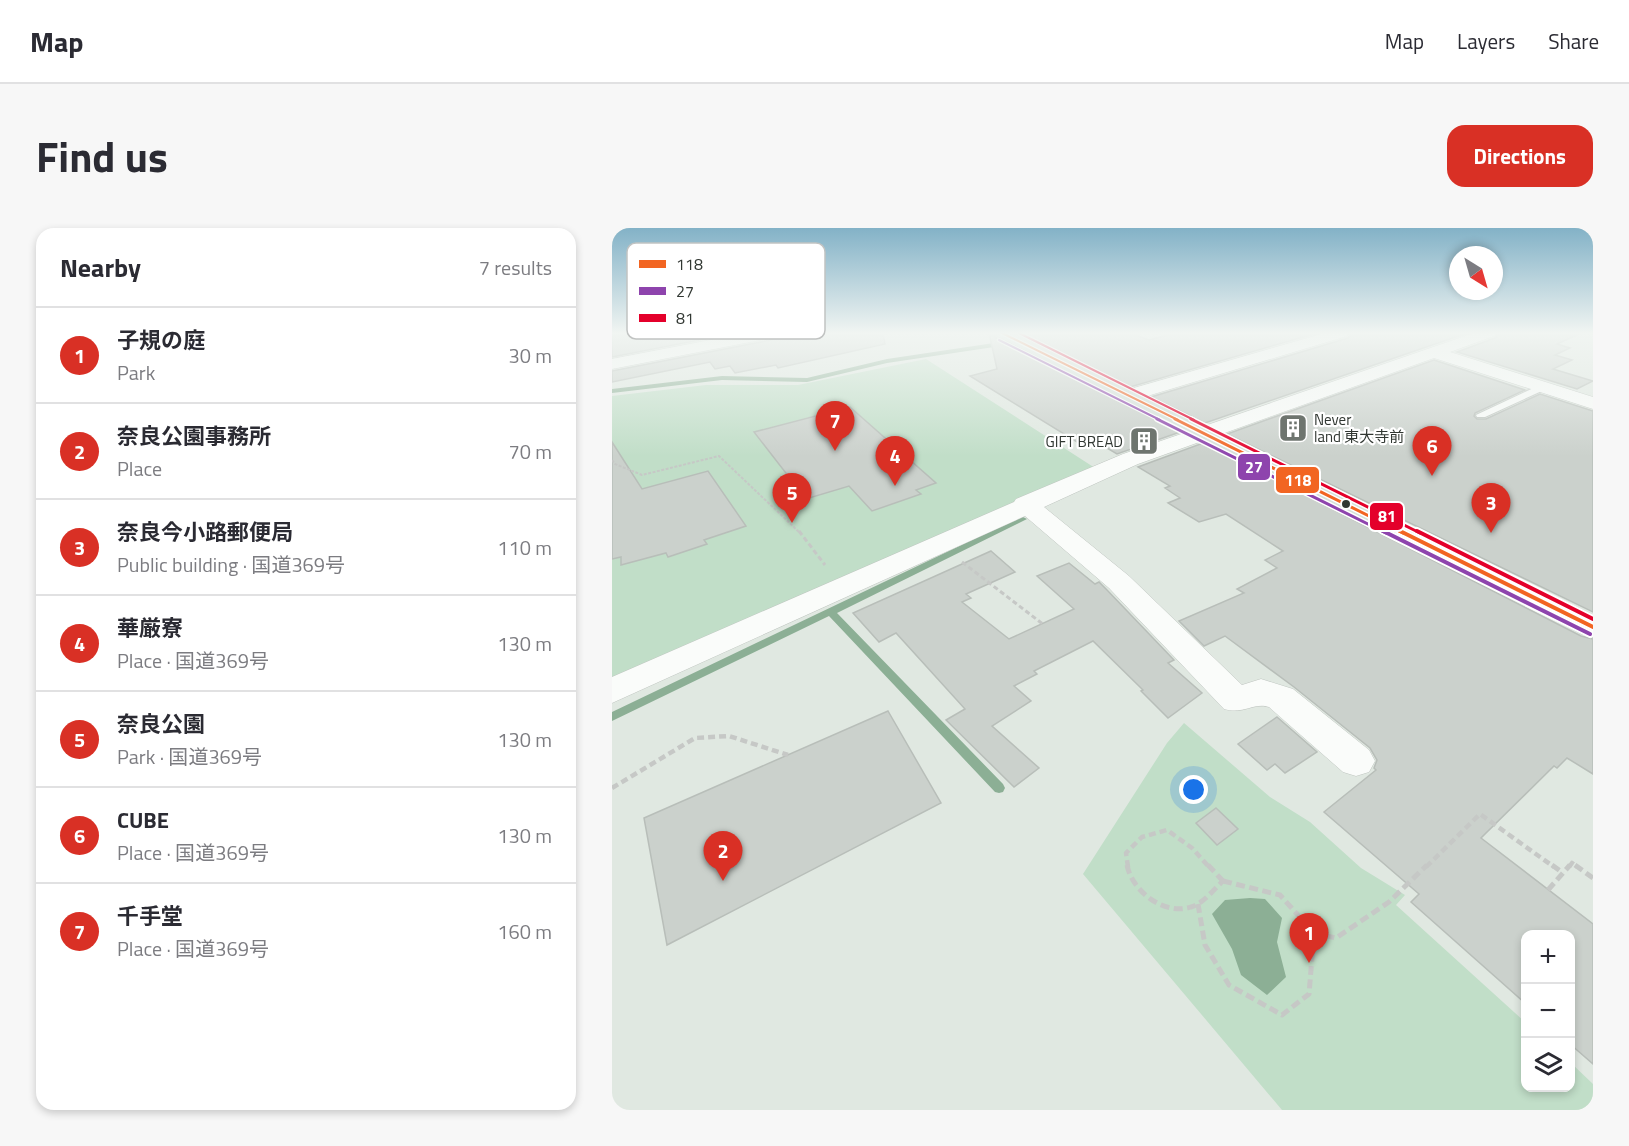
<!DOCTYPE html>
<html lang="en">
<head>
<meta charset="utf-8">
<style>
	body { margin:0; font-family:"Titillium Web","Noto Sans JP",sans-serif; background:#f7f7f7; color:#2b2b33 }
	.controls { position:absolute; right:18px; bottom:18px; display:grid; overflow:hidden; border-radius:12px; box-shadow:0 3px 9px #0003 }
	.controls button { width:54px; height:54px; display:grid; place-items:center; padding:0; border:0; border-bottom:2px solid #e1e1e2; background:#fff; color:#2b2b33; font:30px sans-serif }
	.compass { position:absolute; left:837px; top:18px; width:54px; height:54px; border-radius:50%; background:#fff; box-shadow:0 3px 9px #0003; rotate:143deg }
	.you { position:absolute; left:582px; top:562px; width:21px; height:21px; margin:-15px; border:4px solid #fff; border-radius:50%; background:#1a73e8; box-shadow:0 0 0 9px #1a73e833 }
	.badge { display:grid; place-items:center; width:39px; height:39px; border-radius:50%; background:#d93025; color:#fff; font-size:20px; font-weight:700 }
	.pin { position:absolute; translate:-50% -50px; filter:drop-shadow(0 2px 3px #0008) }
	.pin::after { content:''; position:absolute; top:32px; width:21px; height:18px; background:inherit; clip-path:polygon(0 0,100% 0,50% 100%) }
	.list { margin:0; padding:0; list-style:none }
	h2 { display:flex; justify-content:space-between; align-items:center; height:78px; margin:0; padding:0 24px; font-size:26px }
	h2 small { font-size:20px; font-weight:400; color:#7c7c81 }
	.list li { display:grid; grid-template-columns:39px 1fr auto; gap:18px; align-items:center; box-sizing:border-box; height:96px; padding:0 24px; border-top:2px solid #e1e1e2 }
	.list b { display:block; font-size:22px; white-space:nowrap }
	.list p { margin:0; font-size:20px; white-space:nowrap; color:#7c7c81 }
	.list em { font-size:20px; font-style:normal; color:#7c7c81 }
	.icon { flex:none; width:33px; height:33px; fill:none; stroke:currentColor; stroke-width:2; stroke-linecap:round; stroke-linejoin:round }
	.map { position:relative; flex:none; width:981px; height:882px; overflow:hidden; border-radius:18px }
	header { display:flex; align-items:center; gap:36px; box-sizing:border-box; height:84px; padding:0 30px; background:#fff; border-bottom:2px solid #e1e1e2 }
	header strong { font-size:28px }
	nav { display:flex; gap:33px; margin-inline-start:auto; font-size:21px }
	.intro { display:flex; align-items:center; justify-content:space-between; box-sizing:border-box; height:144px; padding:0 36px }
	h1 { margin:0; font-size:42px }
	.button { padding:15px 27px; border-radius:18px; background:#d93025; color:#fff; font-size:21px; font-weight:700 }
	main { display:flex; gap:36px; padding:0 36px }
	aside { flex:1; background:#fff; border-radius:18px; box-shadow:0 3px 9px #0003 }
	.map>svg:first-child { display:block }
	.green { fill:#c1dec8 }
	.water { fill:#8caf95 }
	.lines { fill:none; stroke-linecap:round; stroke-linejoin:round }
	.stream { fill:#8caf95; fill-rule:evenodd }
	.building { fill:#cbd1cc; stroke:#b8beb9; stroke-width:1.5 }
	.service-casing { stroke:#bfc5c0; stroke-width:2 }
	.minor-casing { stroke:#bfc5c0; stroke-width:1 }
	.trunk-casing { stroke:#9baaa0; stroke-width:1 }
	.path-far3 { stroke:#c6c8c6; stroke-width:2; stroke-dasharray:3 1.5; stroke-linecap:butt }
	.path-far2 { stroke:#c6c8c6; stroke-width:3; stroke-dasharray:5 3; stroke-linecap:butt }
	.path-far1 { stroke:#c6c8c6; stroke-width:4.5; stroke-dasharray:7 4; stroke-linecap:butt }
	.path { stroke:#c6c8c6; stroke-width:5; stroke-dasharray:9 4.5; stroke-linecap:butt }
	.service { fill:#fafcfa; fill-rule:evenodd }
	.minor { fill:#fafcfa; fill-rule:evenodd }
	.trunk { fill:#d6e1da; fill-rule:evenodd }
	.bus-1-far2-casing { stroke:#fff; stroke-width:4.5 }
	.bus-1-far1-casing { stroke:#fff; stroke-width:6 }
	.bus-1-casing { stroke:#fff; stroke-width:8 }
	.bus-2-far2-casing { stroke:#fff; stroke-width:4.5 }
	.bus-2-far1-casing { stroke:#fff; stroke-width:6 }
	.bus-2-casing { stroke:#fff; stroke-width:8 }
	.bus-3-far2-casing { stroke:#fff; stroke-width:4.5 }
	.bus-3-far1-casing { stroke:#fff; stroke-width:6 }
	.bus-3-casing { stroke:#fff; stroke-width:8 }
	.bus-1-far2 { stroke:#f26522; stroke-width:2 }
	.bus-1-far1 { stroke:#f26522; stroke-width:3 }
	.bus-1 { stroke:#f26522; stroke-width:4 }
	.bus-2-far2 { stroke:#8e44ad; stroke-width:2 }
	.bus-2-far1 { stroke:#8e44ad; stroke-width:3 }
	.bus-2 { stroke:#8e44ad; stroke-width:4 }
	.bus-3-far2 { stroke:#e4002b; stroke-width:2 }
	.bus-3-far1 { stroke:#e4002b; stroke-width:3 }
	.bus-3 { stroke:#e4002b; stroke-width:4 }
	.bus-dot { fill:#313732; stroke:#fff; stroke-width:2 }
	.labels { text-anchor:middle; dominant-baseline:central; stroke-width:4.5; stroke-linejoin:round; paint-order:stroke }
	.far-poi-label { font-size:15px; fill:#313732; stroke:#fff; text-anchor:start }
	.key { fill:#fff; stroke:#c1c3c2; stroke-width:1.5 }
	.key-label { font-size:16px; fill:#313732 }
	.line-badge { stroke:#fff; stroke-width:2 }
	.badge-label { font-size:16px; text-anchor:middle; font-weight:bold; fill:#fff }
</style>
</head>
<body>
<header>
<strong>Map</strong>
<nav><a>Map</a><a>Layers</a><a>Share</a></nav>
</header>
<div class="intro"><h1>Find us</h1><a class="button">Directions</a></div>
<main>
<aside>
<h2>Nearby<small>7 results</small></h2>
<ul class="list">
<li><span class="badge">1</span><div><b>子規の庭</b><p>Park</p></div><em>30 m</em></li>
<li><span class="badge">2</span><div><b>奈良公園事務所</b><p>Place</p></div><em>70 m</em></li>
<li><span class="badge">3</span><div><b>奈良今小路郵便局</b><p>Public building · 国道369号</p></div><em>110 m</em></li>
<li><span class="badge">4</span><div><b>華厳寮</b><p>Place · 国道369号</p></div><em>130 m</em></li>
<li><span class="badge">5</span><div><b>奈良公園</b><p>Park · 国道369号</p></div><em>130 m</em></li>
<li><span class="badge">6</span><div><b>CUBE</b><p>Place · 国道369号</p></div><em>130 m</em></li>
<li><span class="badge">7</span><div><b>千手堂</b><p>Place · 国道369号</p></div><em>160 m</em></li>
</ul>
</aside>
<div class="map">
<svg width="981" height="882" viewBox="0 0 981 882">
	<rect width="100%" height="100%" fill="#e0e8e1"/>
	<!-- green -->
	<g class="green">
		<path d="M314,131L483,240L0,456V168L94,157H186Z"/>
		<path d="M572,495L658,569L698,594L749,640L793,667L784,677L913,794L914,860H958L959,835L981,856V882H670L471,646L555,515Z"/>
	</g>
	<!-- water -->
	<path class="water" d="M638,670L653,671L670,690L665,714L674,749L655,767L629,747L620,721L600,686L613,672Z"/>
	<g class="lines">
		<!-- stream -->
		<g class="stream">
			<path d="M435,105H444L382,119L275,135L195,154L110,152L0,165V161L110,148L195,150L275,131L382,115Z"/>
			<path d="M408,289H411L415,291L225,385L391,556L393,560L391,564L387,565L383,564L217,388L0,493V484Z"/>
		</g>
	</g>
	<!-- building -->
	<g class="building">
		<path d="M0,105H123L0,129Z"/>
		<path d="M169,105H271L273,116L166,140L164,137L123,145L118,138L103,141L98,134L0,154V143L159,112Z"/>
		<path d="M377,105H380L384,110L568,204L505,226L478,210L465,214L358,148L385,141Z"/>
		<path d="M407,105H519L537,112L563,105H705L518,159Z"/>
		<path d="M740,105H855L593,195L539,169L736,110Z"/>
		<path d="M887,105H969L945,116L958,120L943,127L960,132L941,141L981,153L965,161L845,124L883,110Z"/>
		<path d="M822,132L913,162L863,185L862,188L865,191H874L928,166L981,183V384L615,206Z"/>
		<path d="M238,179L324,255L304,262L309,266L260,283L237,258L194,271L142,204Z"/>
		<path d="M0,214L30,261L96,243L134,298L92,312L95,316L56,329L54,325L9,337V329L0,331Z"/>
		<path d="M591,215L969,408L981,411V546L955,530L945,540L942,538L869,610L981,696V836L958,816V706H914V776L799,674L807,666L712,584L764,542L762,540L765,532L758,520L682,459L613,408L592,418L567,393L632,365L625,361L665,340L653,332L671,323L614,286L587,294L556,275L568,270L553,260L558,258L526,239Z"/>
		<path d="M379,323L403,344L354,366L359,370L350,374L397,411L462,381L425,348L457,335L483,356L487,354L495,362L562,432L556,435L590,465L556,490L529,463L531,462L481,413L422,443L425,446L402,458L419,473L380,498L427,540L402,559L334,492L353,481L284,405L267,414L241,385Z"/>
		<path d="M276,483L329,575L55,717L32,590Z"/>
		<path d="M665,489L705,524L673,545L663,536L655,542L626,516Z"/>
		<path d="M604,580L626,601L605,617L584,595Z"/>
	</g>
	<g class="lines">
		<!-- service casing -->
		<g class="service-casing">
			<path id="service" d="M930,156L935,159L934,161L873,189H865L864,187Z"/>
		</g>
		<!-- minor casing -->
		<g class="minor-casing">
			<g id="minor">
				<path d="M135,105H167L159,110L0,141V131Z"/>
				<path d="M713,105H738L735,108L522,172H508L506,168L508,164Z"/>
				<path d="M862,105H885L882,108L838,124L981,169V181L822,130L526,236L432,279L517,348L630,457L649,451L681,461L757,522L763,533L757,544L744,548L731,544L657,479C641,474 632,487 612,481L497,360L413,288L0,475V449L402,274L404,271L511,226Z"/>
			</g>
		</g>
		<!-- trunk casing -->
		<g class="trunk-casing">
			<path id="trunk" d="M382,105H402L981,387V409L970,406L385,108Z"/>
		</g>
		<!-- path-far3 -->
		<path class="path-far3" d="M0,232L3,236L30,247L107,228L188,305"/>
		<!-- path-far2 -->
		<g class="path-far2">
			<path d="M187,303L213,337"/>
			<path d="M350,334L432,397"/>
		</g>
		<!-- path-far1 -->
		<g class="path-far1">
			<path d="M0,560L83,510L117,508L176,527"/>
			<path d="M516,639L514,625L530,609L555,602L580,620L597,639"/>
			<path d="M814,639L868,586L942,639"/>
			<path d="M957,639L960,635L965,639"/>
		</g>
		<!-- path -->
		<g class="path">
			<path d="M515,637C520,663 552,688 579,679C592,675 601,662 611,653"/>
			<path d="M596,637L611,653"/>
			<path d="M940,637L951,645"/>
			<path d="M963,637L981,650"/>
			<path d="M611,653L668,667L702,705L724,710L777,674L815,637"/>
			<path d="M936,662L958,637"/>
			<path d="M586,676L593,717L617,757L670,787L697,766L702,705"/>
		</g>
		<!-- service -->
		<use href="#service" class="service"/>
		<!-- minor -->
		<use href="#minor" class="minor"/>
		<!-- trunk -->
		<use href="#trunk" class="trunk"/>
		<!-- bus-1-far2 casing -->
		<g class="bus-1-far2-casing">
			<path id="bus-1-far2" d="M390,105L566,192"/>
		</g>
		<!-- bus-1-far1 casing -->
		<g class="bus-1-far1-casing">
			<path id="bus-1-far1" d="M563,191L791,305"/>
		</g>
		<!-- bus-1 casing -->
		<g class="bus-1-casing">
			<path id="bus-1" d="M788,303L981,399"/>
		</g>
		<!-- bus-2-far2 casing -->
		<g class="bus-2-far2-casing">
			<path id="bus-2-far2" d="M387,112L548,192"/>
		</g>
		<!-- bus-2-far1 casing -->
		<g class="bus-2-far1-casing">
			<path id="bus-2-far1" d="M545,191L774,305"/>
		</g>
		<!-- bus-2 casing -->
		<g class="bus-2-casing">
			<path id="bus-2" d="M771,303L978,406"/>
		</g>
		<!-- bus-3-far2 casing -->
		<g class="bus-3-far2-casing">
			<path id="bus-3-far2" d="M407,105L582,192"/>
		</g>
		<!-- bus-3-far1 casing -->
		<g class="bus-3-far1-casing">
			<path id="bus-3-far1" d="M579,191L808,305"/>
		</g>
		<!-- bus-3 casing -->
		<g class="bus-3-casing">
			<path id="bus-3" d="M805,303L981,391"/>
		</g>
		<!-- bus-1-far2 -->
		<use href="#bus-1-far2" class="bus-1-far2"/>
		<!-- bus-1-far1 -->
		<use href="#bus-1-far1" class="bus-1-far1"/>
		<!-- bus-1 -->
		<use href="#bus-1" class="bus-1"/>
		<!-- bus-2-far2 -->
		<use href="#bus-2-far2" class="bus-2-far2"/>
		<!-- bus-2-far1 -->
		<use href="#bus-2-far1" class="bus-2-far1"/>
		<!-- bus-2 -->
		<use href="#bus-2" class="bus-2"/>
		<!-- bus-3-far2 -->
		<use href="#bus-3-far2" class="bus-3-far2"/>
		<!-- bus-3-far1 -->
		<use href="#bus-3-far1" class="bus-3-far1"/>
		<!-- bus-3 -->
		<use href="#bus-3" class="bus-3"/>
	</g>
	<!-- sky -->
	<linearGradient id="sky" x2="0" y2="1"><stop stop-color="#83b2c7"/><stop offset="0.46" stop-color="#f1f5f2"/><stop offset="1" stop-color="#f1f5f2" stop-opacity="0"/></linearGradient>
	<rect width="981" height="228" fill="url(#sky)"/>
	<!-- icons -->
	<defs>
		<g id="building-square" transform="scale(1.5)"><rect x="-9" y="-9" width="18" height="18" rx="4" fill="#6e756f" stroke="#fff"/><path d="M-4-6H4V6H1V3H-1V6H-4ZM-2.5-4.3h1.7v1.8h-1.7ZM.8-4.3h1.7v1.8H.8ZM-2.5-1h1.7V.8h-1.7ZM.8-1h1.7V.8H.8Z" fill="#fff"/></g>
	</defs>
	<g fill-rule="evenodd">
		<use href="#building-square" x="681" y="200"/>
		<use href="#building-square" x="532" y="213"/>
	</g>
	<!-- markers -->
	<circle class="bus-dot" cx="734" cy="276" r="5"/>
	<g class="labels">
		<!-- far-poi labels -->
		<g class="far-poi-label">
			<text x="702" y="191">Never<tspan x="702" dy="17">land 東大寺前</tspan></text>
			<text x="511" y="213" text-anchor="end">GIFT BREAD</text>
		</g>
	</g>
	<!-- legend -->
	<rect x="15" y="15" width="198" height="96" rx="9" class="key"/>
	<rect x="27" y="32" width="27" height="8" fill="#f26522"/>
	<rect x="27" y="59" width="27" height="8" fill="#8e44ad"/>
	<rect x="27" y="86" width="27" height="8" fill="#e4002b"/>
	<g class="key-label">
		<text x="64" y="42">118</text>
		<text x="64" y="69">27</text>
		<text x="64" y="96">81</text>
	</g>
	<g class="line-badge">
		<rect x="625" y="225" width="34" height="28" rx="6" fill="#8e44ad"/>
		<rect x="663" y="238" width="45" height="28" rx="6" fill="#f26522"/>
		<rect x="757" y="274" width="35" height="29" rx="6" fill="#e4002b"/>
	</g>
	<g class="badge-label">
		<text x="642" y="245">27</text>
		<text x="686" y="258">118</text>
		<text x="775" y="294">81</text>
	</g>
</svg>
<div class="controls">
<button>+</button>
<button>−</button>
<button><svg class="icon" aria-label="layers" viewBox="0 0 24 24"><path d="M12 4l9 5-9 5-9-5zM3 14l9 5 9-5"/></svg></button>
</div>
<svg class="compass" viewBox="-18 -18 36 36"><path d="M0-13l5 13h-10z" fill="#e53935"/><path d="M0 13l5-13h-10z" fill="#7c7c81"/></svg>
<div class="you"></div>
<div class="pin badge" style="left:697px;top:735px">1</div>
<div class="pin badge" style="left:111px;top:653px">2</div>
<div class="pin badge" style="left:879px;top:305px">3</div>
<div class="pin badge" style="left:283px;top:258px">4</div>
<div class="pin badge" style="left:180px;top:295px">5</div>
<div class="pin badge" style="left:820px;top:248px">6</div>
<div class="pin badge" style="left:223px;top:223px">7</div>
</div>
</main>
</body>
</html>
